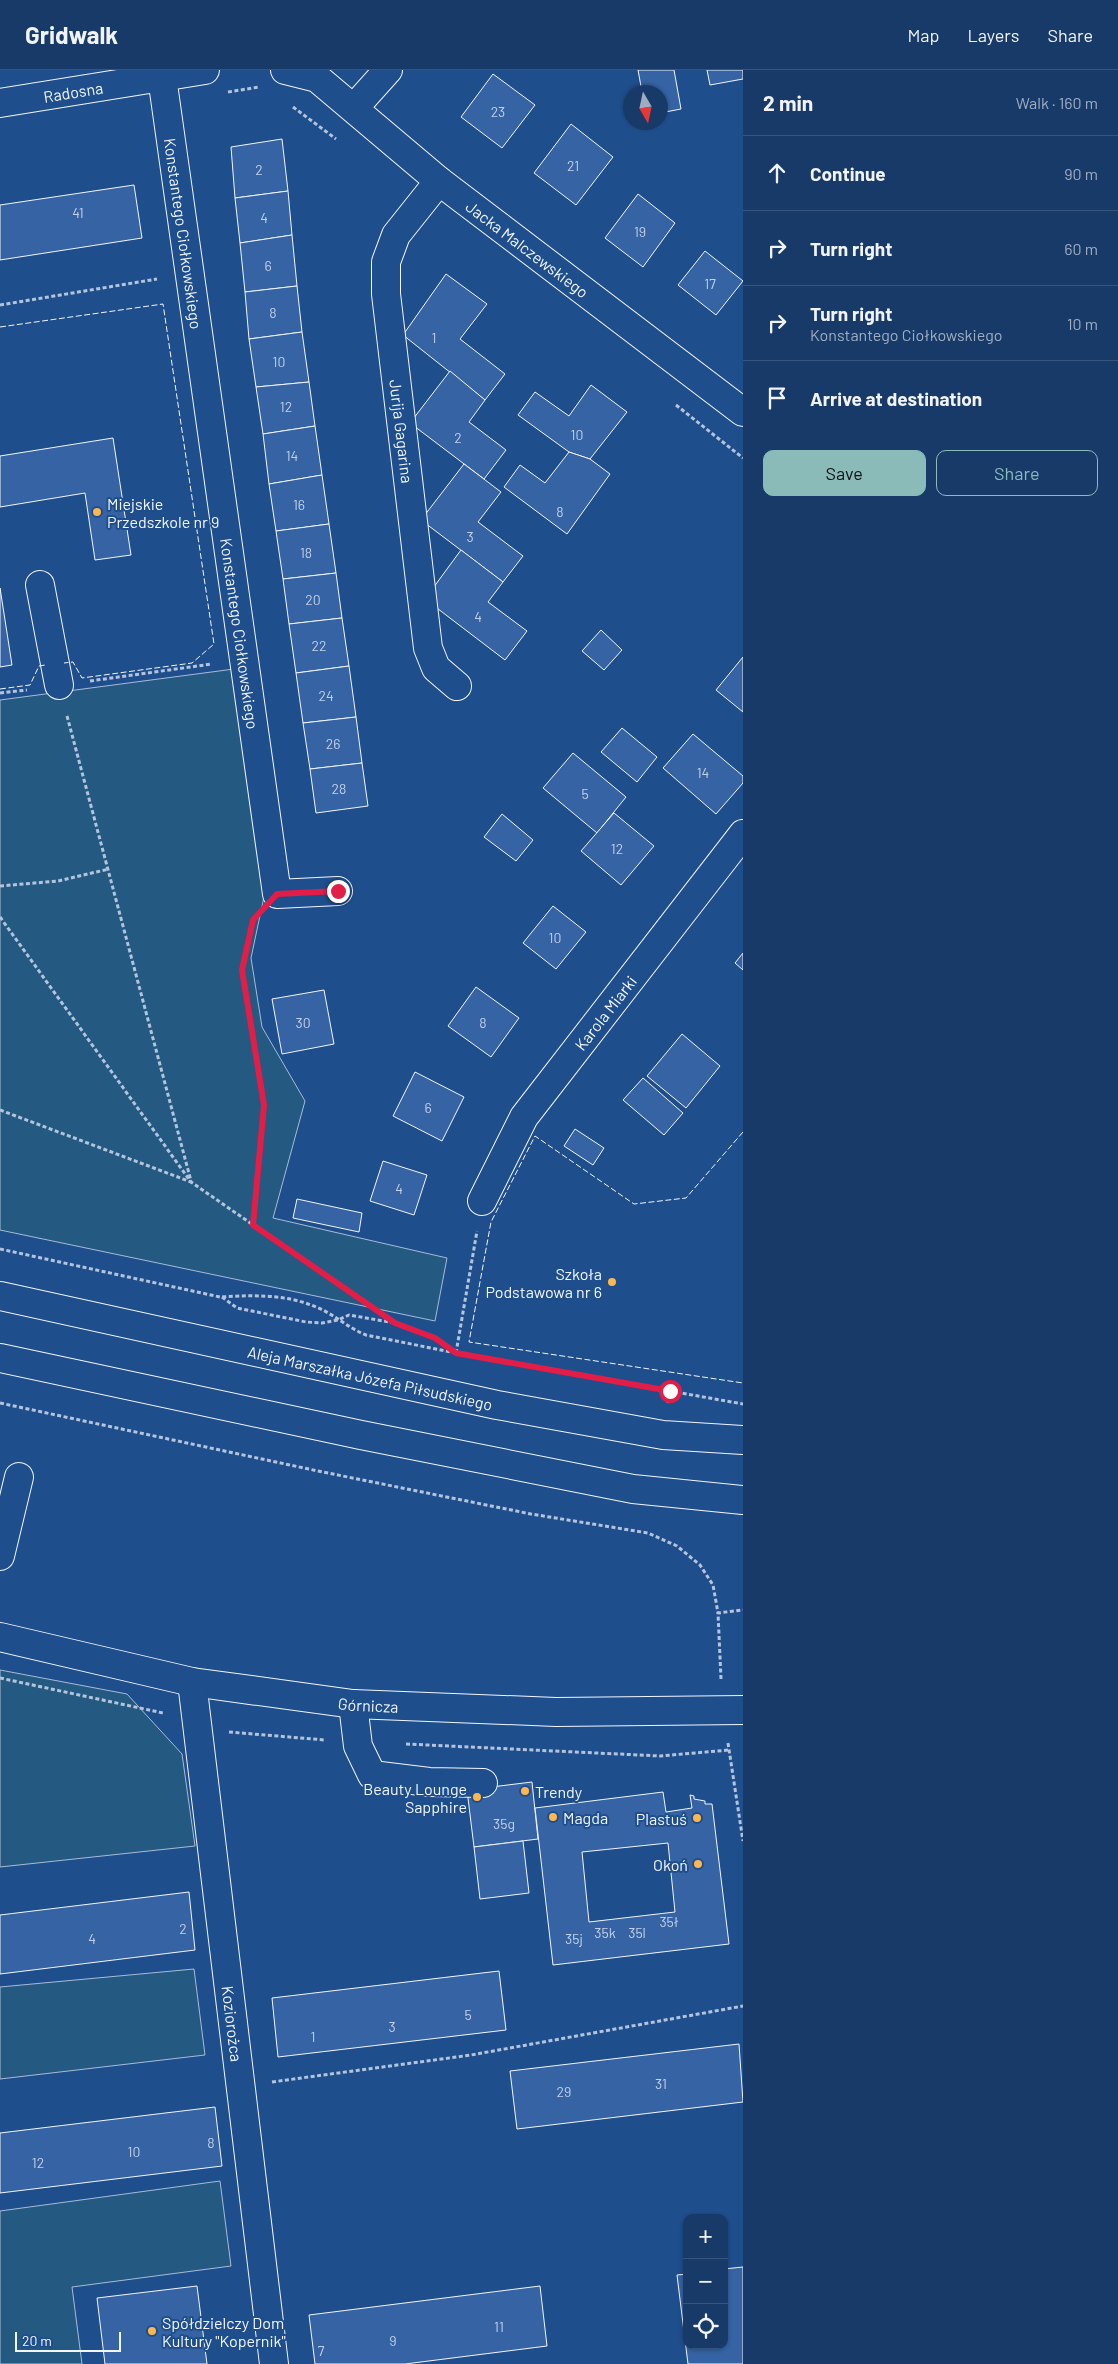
<!DOCTYPE html>
<html lang="en">
<head>
<meta charset="utf-8">
<style>
	body { margin:0; font-family:Barlow,sans-serif; background:#20416f; color:#f1f3f6 }
	.controls { position:absolute; right:15px; bottom:15px; display:grid; overflow:hidden; border-radius:10px; box-shadow:0 1px 4px #0004 }
	.controls button { width:45px; height:45px; display:grid; place-items:center; padding:0; border:0; border-bottom:1px solid #36547d; background:#173a69; color:#f1f3f6; font:25px sans-serif }
	.compass { position:absolute; left:623px; top:15px; width:45px; height:45px; border-radius:50%; background:#173a69; box-shadow:0 1px 4px #0004; rotate:171deg }
	.scale { position:absolute; left:15px; bottom:12px; width:106px; box-sizing:border-box; padding-left:5px; border:2px solid #f2f6ff; border-top:0; font-size:14px; line-height:18px; white-space:nowrap; color:#f2f6ff; -webkit-text-stroke:4px #1f4e8c; paint-order:stroke }
	.stop { position:absolute; width:15px; height:15px; margin:-11px; border:4px solid #e11d48; border-radius:50%; background:#fff }
	.stop.end { background:#e11d48; border-color:#fff; box-shadow:0 1px 5px #0008 }
	.list { margin:0; padding:0; list-style:none }
	h2 { display:flex; justify-content:space-between; align-items:center; height:65px; margin:0; padding:0 20px; font-size:21px }
	h2 small { font-size:16px; font-weight:400; color:#9eadc0 }
	.list li { display:grid; grid-template-columns:32px 1fr auto; gap:15px; align-items:center; box-sizing:border-box; height:75px; padding:0 20px; border-top:1px solid #36547d }
	.list b { display:block; font-size:19px; white-space:nowrap }
	.list p { margin:0; font-size:16px; white-space:nowrap; color:#9eadc0 }
	.list em { font-size:16px; font-style:normal; color:#9eadc0 }
	.actions { display:flex; gap:10px; padding:15px 20px }
	.actions a { flex:1; padding:11px 0; border:1px solid #8bbbb9; border-radius:10px; text-align:center; font-size:18px; color:#8bbbb9 }
	.actions .main { background:#8bbbb9; color:#111 }
	.icon { flex:none; width:28px; height:28px; fill:none; stroke:currentColor; stroke-width:2; stroke-linecap:round; stroke-linejoin:round }
	.map { position:relative; flex:none; width:743px; height:2294px; overflow:hidden }
	header { display:flex; align-items:center; gap:30px; box-sizing:border-box; height:70px; padding:0 25px; background:#173a69; border-bottom:1px solid #36547d }
	header strong { font-size:24px }
	nav { display:flex; gap:28px; margin-inline-start:auto; font-size:18px }
	main { display:flex }
	aside { flex:1; background:#173a69 }
	.map>svg:first-child { display:block }
	.green { fill:#245a82; stroke:#a8bbd7 }
	.building { fill:#3563a3; stroke:#f2f6ff; fill-rule:evenodd }
	.lines { fill:none; stroke-linecap:round; stroke-linejoin:round }
	.minor-casing { stroke:#f2f6ff; stroke-width:30 }
	.path { stroke:#b3c4dc; stroke-width:3; stroke-dasharray:4 2.5; stroke-linecap:butt }
	.minor { stroke:#1f4e8c; stroke-width:28 }
	.fence { stroke:#f2f6ff; stroke-width:1; stroke-dasharray:6 2.5; stroke-linecap:butt }
	.route { stroke:#e11d48; stroke-width:6 }
	.poi-dot { fill:#ffb74d; stroke:#1f4e8c; stroke-width:2 }
	.labels { text-anchor:middle; dominant-baseline:central; stroke-width:4; stroke-linejoin:round; paint-order:stroke }
	.number-label { font-size:14px; fill:#c3d1e8 }
	.street-label { font-size:16px; fill:#f2f6ff; stroke:#1f4e8c }
	.poi-label { font-size:16px; fill:#f2f6ff; stroke:#1f4e8c; text-anchor:start }
</style>
</head>
<body>
<header>
<strong>Gridwalk</strong>
<nav><a>Map</a><a>Layers</a><a>Share</a></nav>
</header>
<main>
<div class="map">
<svg width="743" height="2294" viewBox="0 0 743 2294">
	<rect width="100%" height="100%" fill="#1f4e8c"/>
	<!-- green -->
	<g class="green">
		<path d="M234,599L265,822L251,888L262,957L305,1031L273,1148L447,1188L435,1251L0,1160V630Z"/>
		<path d="M0,1600L127,1624L182,1684L195,1776L0,1797Z"/>
		<path d="M194,1899L205,1985L0,2009V1917Z"/>
		<path d="M220,2111L231,2196L72,2217L82,2294H0V2141Z"/>
	</g>
	<!-- building -->
	<g class="building">
		<path d="M638,0H674L681,39L660,43V22H642Z"/>
		<path d="M707,0H743V9L710,15Z"/>
		<path d="M493,4L535,35L502,78L461,47Z"/>
		<path d="M571,54L613,87L576,135L534,103Z"/>
		<path d="M282,69L288,121L235,128L231,77Z"/>
		<path d="M134,115L142,168L0,190V135Z"/>
		<path d="M288,121L292,165L240,173L235,128Z"/>
		<path d="M638,124L675,153L643,197L605,168Z"/>
		<path d="M292,165L297,216L245,222L240,173Z"/>
		<path d="M705,181L743,211L716,245L678,215Z"/>
		<path d="M446,204L487,234L460,269L505,304L485,330L403,265Z"/>
		<path d="M297,216L302,262L249,269L245,222Z"/>
		<path d="M302,262L309,312L256,317L249,269Z"/>
		<path d="M450,301L485,330L469,352L506,380L484,409L410,353Z"/>
		<path d="M309,312L315,356L263,364L256,317Z"/>
		<path d="M591,315L627,342L590,389L569,382L518,345L535,322L569,346Z"/>
		<path d="M315,356L322,405L269,414L263,364Z"/>
		<path d="M113,368L131,485L95,490L85,423L0,437V386Z"/>
		<path d="M569,382L590,389L610,404L567,464L504,417L520,395L545,413Z"/>
		<path d="M464,394L501,422L478,452L523,486L503,512L421,450Z"/>
		<path d="M322,405L329,454L276,461L269,414Z"/>
		<path d="M329,454L336,503L283,509L276,461Z"/>
		<path d="M461,480L503,512L488,532L527,561L505,590L425,529Z"/>
		<path d="M336,503L342,548L289,554L283,509Z"/>
		<path d="M0,518L12,595L0,597Z"/>
		<path d="M342,548L349,596L296,603L289,554Z"/>
		<path d="M601,560L622,580L604,600L582,581Z"/>
		<path d="M743,587V642L716,620Z"/>
		<path d="M349,596L356,647L303,653L296,603Z"/>
		<path d="M356,647L362,693L310,699L303,653Z"/>
		<path d="M622,658L657,687L637,712L601,682Z"/>
		<path d="M693,664L743,706V713L716,744L663,698Z"/>
		<path d="M573,683L626,727L597,763L543,718Z"/>
		<path d="M362,693L368,736L316,743L310,699Z"/>
		<path d="M614,743L654,776L621,815L581,781Z"/>
		<path d="M502,744L533,770L516,791L484,767Z"/>
		<path d="M553,836L586,862L556,899L523,873Z"/>
		<path d="M743,883V900L735,893Z"/>
		<path d="M476,917L519,948L491,987L448,956Z"/>
		<path d="M324,920L334,974L282,984L272,929Z"/>
		<path d="M682,964L720,996L686,1038L647,1006Z"/>
		<path d="M415,1002L464,1027L442,1071L393,1046Z"/>
		<path d="M643,1008L683,1043L664,1065L623,1030Z"/>
		<path d="M575,1059L604,1078L593,1095L564,1076Z"/>
		<path d="M383,1091L427,1105L414,1145L370,1131Z"/>
		<path d="M297,1129L362,1143L359,1162L293,1148Z"/>
		<path d="M532,1712L538,1769L474,1777L467,1720Z"/>
		<path d="M663,1722L666,1742L692,1738L690,1725L694,1726V1729L705,1731V1734H712L729,1874L553,1895L535,1738ZM668,1773L675,1842L589,1852L582,1782Z"/>
		<path d="M523,1771L529,1823L480,1829L474,1777Z"/>
		<path d="M189,1822L195,1880L0,1904V1845Z"/>
		<path d="M499,1901L506,1960L278,1987L272,1928Z"/>
		<path d="M739,1974L743,2032L517,2059L510,2001Z"/>
		<path d="M215,2037L222,2096L0,2123V2063Z"/>
		<path d="M743,2197V2294H688L677,2205L687,2204V2275H724V2199Z"/>
		<path d="M197,2216L207,2294H105L97,2228Z"/>
		<path d="M540,2216L547,2276L405,2294H315L309,2245Z"/>
	</g>
	<g class="lines">
		<!-- minor casing -->
		<g class="minor-casing">
			<g id="minor">
				<path id="s1" d="M285,0L317,8L439,111L743,342"/>
				<path id="s2" d="M162,7L277,824L338,821"/>
				<path id="s3" d="M0,33L205,0"/>
				<path d="M354,38L388,0"/>
				<path id="s4" d="M439,111L396,165L386,192V224L428,578L436,598L457,616"/>
				<path d="M40,515L59,615"/>
				<path id="s5" d="M482,1131L524,1047L743,764"/>
				<path id="s6" d="M0,1226L497,1335L663,1365L743,1370"/>
				<path d="M0,1288L361,1365L633,1419L743,1430"/>
				<path d="M0,1486L19,1407"/>
				<path id="s7" d="M0,1567L192,1612L353,1634L556,1642L743,1640"/>
				<path id="s8" d="M192,1612L274,2294"/>
				<path d="M353,1634L358,1676L372,1705L429,1712L483,1713"/>
			</g>
		</g>
		<!-- path -->
		<g class="path">
			<path d="M228,22L259,17"/>
			<path d="M293,37L336,69"/>
			<path d="M0,235L157,209"/>
			<path d="M676,335L743,388"/>
			<path d="M90,611L212,594"/>
			<path d="M0,623L27,620"/>
			<path d="M67,646L191,1111"/>
			<path d="M0,816L58,811L109,799"/>
			<path d="M0,847L191,1112L395,1253"/>
			<path d="M0,1040L191,1112"/>
			<path d="M253,1154L264,1035L242,900L253,850L255,847"/>
			<path d="M0,1179L220,1227C252,1225 286,1224 316,1237C334,1244 348,1258 366,1265L456,1283L743,1334"/>
			<path d="M222,1227L237,1238L306,1252L322,1253L338,1250L349,1245L395,1253L435,1268L454,1282"/>
			<path d="M456,1283L477,1161"/>
			<path d="M0,1333L318,1401L531,1444L648,1463L677,1476L700,1495L713,1515L718,1543"/>
			<path d="M668,1333L670,1321"/>
			<path d="M0,1608L163,1643"/>
			<path d="M721,1609L718,1543L743,1540"/>
			<path d="M229,1662L325,1670"/>
			<path d="M728,1673L743,1771"/>
			<path d="M406,1674L660,1686L729,1680"/>
			<path d="M272,2012L471,1985L743,1936"/>
		</g>
		<!-- minor -->
		<use href="#minor" class="minor"/>
		<!-- fence -->
		<g class="fence">
			<path d="M0,257L163,234L214,574L192,593L82,608L73,592L64,593"/>
			<path d="M0,619L30,615L39,596L45,595"/>
			<path d="M743,1062L686,1128L634,1134L535,1066L491,1152L469,1272L743,1313"/>
		</g>
	</g>
	<g class="lines">
		<!-- route -->
		<path class="route" d="M338,821L277,824L253,850L242,900L264,1035L253,1155L395,1253L435,1268L456,1283L670,1321"/>
	</g>
	<!-- markers -->
	<g class="poi-dot">
		<circle cx="97" cy="442" r="5"/>
		<circle cx="612" cy="1212" r="5"/>
		<circle cx="525" cy="1721" r="5"/>
		<circle cx="477" cy="1727" r="5"/>
		<circle cx="553" cy="1747" r="5"/>
		<circle cx="697" cy="1748" r="5"/>
		<circle cx="698" cy="1794" r="5"/>
		<circle cx="152" cy="2261" r="5"/>
	</g>
	<g class="labels">
		<!-- number labels -->
		<g class="number-label">
			<text x="498" y="41">23</text>
			<text x="573" y="95">21</text>
			<text x="259" y="99">2</text>
			<text x="78" y="142">41</text>
			<text x="264" y="147">4</text>
			<text x="640" y="161">19</text>
			<text x="268" y="195">6</text>
			<text x="710" y="213">17</text>
			<text x="273" y="242">8</text>
			<text x="434" y="267">1</text>
			<text x="279" y="291">10</text>
			<text x="286" y="336">12</text>
			<text x="577" y="364">10</text>
			<text x="458" y="367">2</text>
			<text x="292" y="385">14</text>
			<text x="299" y="434">16</text>
			<text x="560" y="441">8</text>
			<text x="470" y="466">3</text>
			<text x="306" y="482">18</text>
			<text x="313" y="529">20</text>
			<text x="478" y="546">4</text>
			<text x="319" y="575">22</text>
			<text x="326" y="625">24</text>
			<text x="333" y="673">26</text>
			<text x="703" y="702">14</text>
			<text x="339" y="718">28</text>
			<text x="585" y="723">5</text>
			<text x="617" y="778">12</text>
			<text x="555" y="867">10</text>
			<text x="303" y="952">30</text>
			<text x="483" y="952">8</text>
			<text x="428" y="1037">6</text>
			<text x="399" y="1118">4</text>
			<text x="504" y="1753">35g</text>
			<text x="669" y="1851">35ł</text>
			<text x="183" y="1858">2</text>
			<text x="605" y="1862">35k</text>
			<text x="637" y="1862">35l</text>
			<text x="92" y="1868">4</text>
			<text x="574" y="1868">35j</text>
			<text x="468" y="1944">5</text>
			<text x="392" y="1956">3</text>
			<text x="313" y="1966">1</text>
			<text x="661" y="2013">31</text>
			<text x="564" y="2021">29</text>
			<text x="211" y="2072">8</text>
			<text x="134" y="2081">10</text>
			<text x="38" y="2092">12</text>
			<text x="499" y="2256">11</text>
			<text x="393" y="2270">9</text>
			<text x="321" y="2280">7</text>
		</g>
		<!-- street labels -->
		<g class="street-label">
			<text stroke="none"><textPath href="#s3" startOffset="74">Radosna</textPath></text>
			<text stroke="none"><textPath href="#s2" startOffset="158">Konstantego Ciołkowskiego</textPath></text>
			<text stroke="none"><textPath href="#s1" startOffset="304">Jacka Malczewskiego</textPath></text>
			<text stroke="none"><textPath href="#s4" startOffset="268">Jurija Gagarina</textPath></text>
			<text stroke="none"><textPath href="#s2" startOffset="562">Konstantego Ciołkowskiego</textPath></text>
			<text stroke="none"><textPath href="#s5" startOffset="226">Karola Miarki</textPath></text>
			<text stroke="none"><textPath href="#s6" startOffset="379">Aleja Marszałka Józefa Piłsudskiego</textPath></text>
			<text stroke="none"><textPath href="#s7" startOffset="375">Górnicza</textPath></text>
			<text stroke="none"><textPath href="#s8" startOffset="344">Koziorożca</textPath></text>
		</g>
		<!-- poi labels -->
		<g class="poi-label">
			<text x="107" y="433">Miejskie<tspan x="107" dy="18">Przedszkole nr 9</tspan></text>
			<text x="602" y="1203" text-anchor="end">Szkoła<tspan x="602" dy="18">Podstawowa nr 6</tspan></text>
			<text x="467" y="1718" text-anchor="end">Beauty Lounge<tspan x="467" dy="18">Sapphire</tspan></text>
			<text x="535" y="1721">Trendy</text>
			<text x="563" y="1747">Magda</text>
			<text x="687" y="1748" text-anchor="end">Plastuś</text>
			<text x="688" y="1794" text-anchor="end">Okoń</text>
			<text x="162" y="2252">Spółdzielczy Dom<tspan x="162" dy="18">Kultury "Kopernik"</tspan></text>
		</g>
	</g>
</svg>
<div class="controls">
<button>+</button>
<button>−</button>
<button><svg class="icon" aria-label="locate" viewBox="0 0 24 24"><circle cx="12" cy="12" r="6"/><path d="M12 2v4M12 18v4M2 12h4M18 12h4"/></svg></button>
</div>
<svg class="compass" viewBox="-18 -18 36 36"><path d="M0-13l5 13h-10z" fill="#e53935"/><path d="M0 13l5-13h-10z" fill="#9eadc0"/></svg>
<div class="scale">20 m</div>
<div class="stop" style="left:670px;top:1321px"></div>
<div class="stop end" style="left:338px;top:821px"></div>
</div>
<aside>
<h2>2 min<small>Walk · 160 m</small></h2>
<ul class="list">
<li><svg class="icon" aria-label="ahead" viewBox="0 0 24 24"><path d="M12 20V5M6 11l6-6 6 6"/></svg><div><b>Continue</b></div><em>90 m</em></li>
<li><svg class="icon" aria-label="right" viewBox="0 0 24 24"><path d="M7 20v-9h11M14 6l5 5-5 5"/></svg><div><b>Turn right</b></div><em>60 m</em></li>
<li><svg class="icon" aria-label="right" viewBox="0 0 24 24"><path d="M7 20v-9h11M14 6l5 5-5 5"/></svg><div><b>Turn right</b><p>Konstantego Ciołkowskiego</p></div><em>10 m</em></li>
<li><svg class="icon" aria-label="arrive" viewBox="0 0 24 24"><path d="M6 21V4h12l-3 4 3 4H6"/></svg><div><b>Arrive at destination</b></div></li>
</ul>
<div class="actions"><a class="main">Save</a><a>Share</a></div>
</aside>
</main>
</body>
</html>
